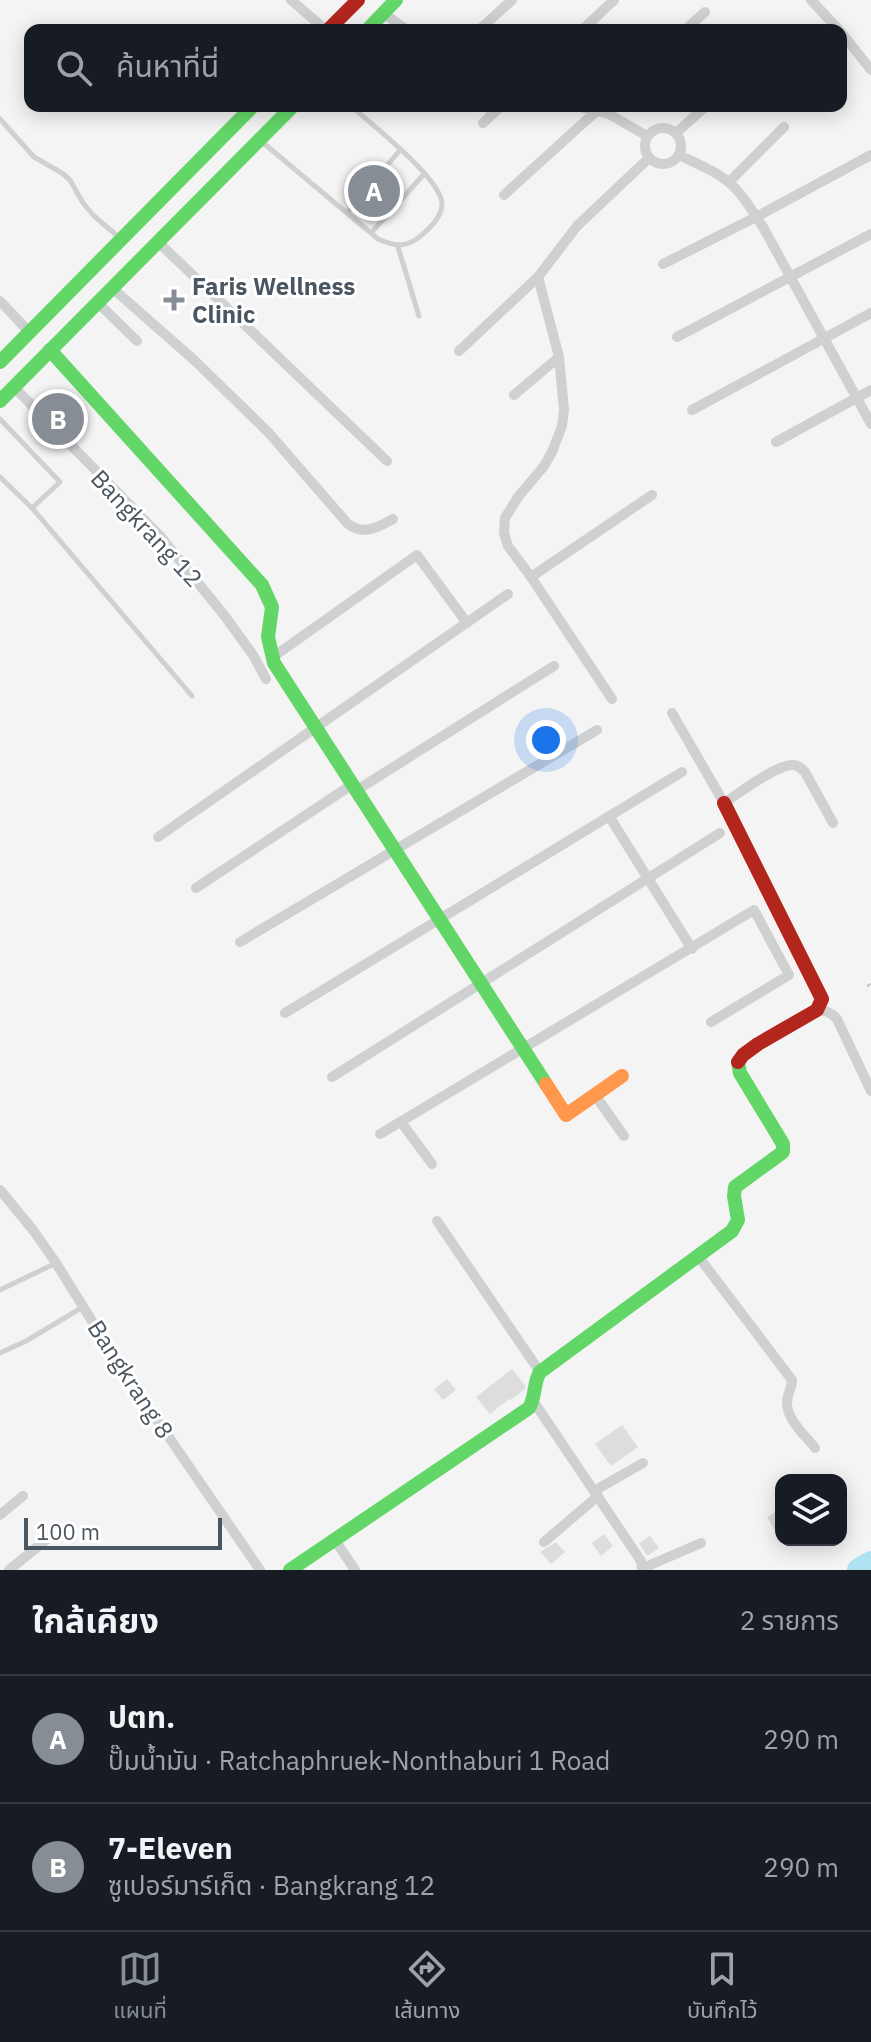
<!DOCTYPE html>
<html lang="th">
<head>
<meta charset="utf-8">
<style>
	body { margin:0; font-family:"IBM Plex Sans","Noto Sans Thai",sans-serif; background:#242831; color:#f1f3f6 }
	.controls { position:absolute; right:24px; bottom:24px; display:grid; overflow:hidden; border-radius:16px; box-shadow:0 4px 20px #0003 }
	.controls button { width:72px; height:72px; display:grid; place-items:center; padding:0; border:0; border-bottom:2px solid #363941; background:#171b24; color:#f1f3f6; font:40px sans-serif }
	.scale { position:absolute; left:24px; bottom:20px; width:198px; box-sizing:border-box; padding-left:8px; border:4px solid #4a5661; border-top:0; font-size:22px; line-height:28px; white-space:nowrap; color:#4a5661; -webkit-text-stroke:6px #fff; paint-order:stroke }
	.you { position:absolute; left:546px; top:740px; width:28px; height:28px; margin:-20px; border:6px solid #fff; border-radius:50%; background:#1a73e8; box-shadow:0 0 0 12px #1a73e833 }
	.badge { display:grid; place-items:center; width:52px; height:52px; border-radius:50%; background:#868d94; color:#fff; font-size:26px; font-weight:700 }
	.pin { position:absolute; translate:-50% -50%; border:4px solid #fff; box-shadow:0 2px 8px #0006 }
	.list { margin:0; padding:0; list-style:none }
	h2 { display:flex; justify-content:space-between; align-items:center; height:104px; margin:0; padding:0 32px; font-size:34px }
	h2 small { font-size:26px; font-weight:400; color:#9ea1a6 }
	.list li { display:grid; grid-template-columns:52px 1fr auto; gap:24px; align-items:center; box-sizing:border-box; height:128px; padding:0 32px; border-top:2px solid #363941 }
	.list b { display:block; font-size:30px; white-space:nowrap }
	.list p { margin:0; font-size:26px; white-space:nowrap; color:#9ea1a6 }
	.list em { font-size:26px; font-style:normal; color:#9ea1a6 }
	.icon { flex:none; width:44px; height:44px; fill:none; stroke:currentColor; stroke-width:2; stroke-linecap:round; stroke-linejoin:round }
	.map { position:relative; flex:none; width:871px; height:1570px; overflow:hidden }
	.search { position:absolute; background:#171b24; box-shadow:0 4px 20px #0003; left:24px; right:24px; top:24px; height:88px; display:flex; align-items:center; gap:20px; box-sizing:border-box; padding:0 28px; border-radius:16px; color:#9ea1a6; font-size:30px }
	.sheet { height:360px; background:#171b24 }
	nav { display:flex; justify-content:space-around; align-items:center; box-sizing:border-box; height:112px; border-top:2px solid #363941; background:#171b24; font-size:22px; color:#9ea1a6 }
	nav a { display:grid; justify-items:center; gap:4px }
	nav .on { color:#868d94 }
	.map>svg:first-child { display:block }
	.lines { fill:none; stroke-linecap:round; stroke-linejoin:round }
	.river { stroke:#aee2f0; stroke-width:24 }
	.building { fill:#ddddde }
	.path { stroke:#bcc7c4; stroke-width:2; stroke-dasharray:6 4; stroke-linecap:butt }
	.lane { stroke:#ced0d2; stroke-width:5 }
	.street { stroke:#ced0d2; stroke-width:10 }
	.fast { stroke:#63d668; stroke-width:14 }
	.slow { stroke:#ff974d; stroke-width:14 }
	.jam { stroke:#b3261e; stroke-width:14 }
	.poi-dot { fill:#868d94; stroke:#fff; stroke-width:3 }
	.labels { text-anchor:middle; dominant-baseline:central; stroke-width:6; stroke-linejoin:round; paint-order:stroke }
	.poi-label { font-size:24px; font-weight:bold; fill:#4a5661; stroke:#fff; text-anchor:start }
	.street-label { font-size:24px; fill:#4a5661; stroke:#fff }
</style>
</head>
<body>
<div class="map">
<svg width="871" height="1570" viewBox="0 0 871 1570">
	<rect width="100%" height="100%" fill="#f4f4f4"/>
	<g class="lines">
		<!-- river -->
		<path class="river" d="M859,1570L871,1563"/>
	</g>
	<!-- building -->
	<g class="building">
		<path d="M512,1369L525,1385V1389L511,1400L509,1399L490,1414L476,1397Z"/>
		<path d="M447,1379L456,1390L443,1400L434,1389Z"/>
		<path d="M622,1425L638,1447L611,1466L595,1444Z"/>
		<path d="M781,1509V1540L767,1517Z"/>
		<path d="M604,1534L613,1546L601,1556L592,1543Z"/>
		<path d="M650,1536L659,1548L647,1556L639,1543Z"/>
		<path d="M556,1542L565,1552L551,1564L540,1552Z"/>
	</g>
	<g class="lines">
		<!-- path -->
		<path class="path" d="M867,986L871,984"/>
		<!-- lane -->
		<g class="lane">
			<path d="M0,119L34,157L62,173L70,180L83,203L94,216L121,239"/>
			<path d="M261,141L378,239C396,247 408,248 423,234C431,227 442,216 442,204C442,179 371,124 351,106"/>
			<path d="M347,213L400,150"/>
			<path d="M371,233L425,173"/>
			<path d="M398,247L419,316"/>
			<path d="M0,419L60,482L32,508L0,477"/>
			<path d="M32,508L192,696"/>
			<path d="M0,1290L56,1263"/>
			<path d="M0,1353L26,1341L83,1307"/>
		</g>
		<!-- street -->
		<g class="street">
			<path d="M291,0L326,30"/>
			<path d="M811,0L839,30"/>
			<path d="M383,13L407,30"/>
			<path d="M479,30L512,0"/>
			<path d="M582,30L614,0"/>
			<path d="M685,30L705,12"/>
			<path d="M841,32L871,70"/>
			<path d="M576,106L609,114L647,136"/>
			<path d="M483,123L501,106"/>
			<circle cx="663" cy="146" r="18"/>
			<path d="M676,133L706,106"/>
			<path d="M679,155C695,163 712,169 726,180C741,191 752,211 763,227L871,424"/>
			<path d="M729,182L784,127"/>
			<path d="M504,195L602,106"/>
			<path d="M157,241L387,461"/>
			<path d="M663,264L756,217L871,155"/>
			<path d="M111,287L193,359L268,432L348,524C364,536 378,527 393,519"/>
			<path d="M0,301L30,333"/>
			<path d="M97,302L137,341"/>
			<path d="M677,337L871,234"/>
			<path d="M459,351L538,277"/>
			<path d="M14,387L161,537L224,615L253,655L266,679"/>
			<path d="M514,395L559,357"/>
			<path d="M692,410L871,313"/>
			<path d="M776,442L871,390"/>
			<path d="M531,577L652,495"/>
			<path d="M273,657L417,555L467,623"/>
			<path d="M612,699L531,577L508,546L504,533L505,518L518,497L544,466L552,452L562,426L564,410L559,357L538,277L577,226L649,158"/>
			<path d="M672,713L724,803C738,794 778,763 794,765C799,766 801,768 805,772L833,823"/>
			<path d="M357,790L554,666"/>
			<path d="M609,816L692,949"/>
			<path d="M158,837L508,594"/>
			<path d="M196,888L353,784"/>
			<path d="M240,942L597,730"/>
			<path d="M817,1010C826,1011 831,1012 837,1019L871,1091"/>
			<path d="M285,1013L682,772"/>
			<path d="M332,1077L720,833"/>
			<path d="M595,1095L624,1136"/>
			<path d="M401,1122L432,1164"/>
			<path d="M380,1134L754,910L789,975L711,1022"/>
			<path d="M0,1190L33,1230L56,1263L120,1366L260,1570"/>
			<path d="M437,1221L540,1372"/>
			<path d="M698,1256L792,1380C792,1389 786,1396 787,1405C789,1422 805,1435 815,1448"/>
			<path d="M534,1402L641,1561L642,1570"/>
			<path d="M594,1491L643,1463"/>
			<path d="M0,1515L23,1496"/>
			<path d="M335,1540L355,1570"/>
			<path d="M544,1542L598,1496"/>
			<path d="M9,1570L51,1536"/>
			<path d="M644,1570L643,1568L701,1543"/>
		</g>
		<!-- fast -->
		<g class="fast">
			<path d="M367,30L396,0"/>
			<path d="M50,350L262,585L272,607L268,637L274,663L546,1084"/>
			<path d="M0,362L253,106"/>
			<path d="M0,401L293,106"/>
			<path d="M290,1570L529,1408C536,1397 533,1383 540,1372L732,1231L738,1220L734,1196L735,1187L783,1152V1144L740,1073L738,1062"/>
		</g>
		<!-- slow -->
		<path class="slow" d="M546,1084L566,1115L622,1076"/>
		<!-- jam -->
		<g class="jam">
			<path d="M328,30L358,0"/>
			<path d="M724,803L822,999L817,1010L758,1044L743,1055L738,1062"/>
		</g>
	</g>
	<!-- markers -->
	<path class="poi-dot" d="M170 288h8v8h8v8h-8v8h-8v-8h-8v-8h8z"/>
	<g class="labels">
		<!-- poi labels -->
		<g class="poi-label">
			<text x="192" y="286">Faris Wellness<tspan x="192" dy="28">Clinic</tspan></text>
		</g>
		<!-- street labels -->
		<g class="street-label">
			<text transform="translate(147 528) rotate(47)">Bangkrang 12</text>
			<text transform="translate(131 1379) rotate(57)">Bangkrang 8</text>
		</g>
	</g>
</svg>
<div class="controls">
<button><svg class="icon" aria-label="layers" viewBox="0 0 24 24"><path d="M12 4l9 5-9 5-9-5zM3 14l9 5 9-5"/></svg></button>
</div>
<div class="scale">100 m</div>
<div class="you"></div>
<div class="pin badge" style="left:374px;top:191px">A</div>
<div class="pin badge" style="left:58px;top:419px">B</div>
<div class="search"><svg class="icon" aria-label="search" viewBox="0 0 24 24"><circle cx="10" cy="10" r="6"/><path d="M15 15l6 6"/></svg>ค้นหาที่นี่</div>
</div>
<section class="sheet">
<h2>ใกล้เคียง<small>2 รายการ</small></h2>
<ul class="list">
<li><span class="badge">A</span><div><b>ปตท.</b><p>ปั๊มน้ำมัน · Ratchaphruek-Nonthaburi 1 Road</p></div><em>290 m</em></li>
<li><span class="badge">B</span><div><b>7-Eleven</b><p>ซูเปอร์มาร์เก็ต · Bangkrang 12</p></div><em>290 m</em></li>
</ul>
</section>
<nav>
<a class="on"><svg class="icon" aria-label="map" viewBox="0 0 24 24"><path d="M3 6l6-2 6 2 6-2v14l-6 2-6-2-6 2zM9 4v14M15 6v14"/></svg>แผนที่</a>
<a><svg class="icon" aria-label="directions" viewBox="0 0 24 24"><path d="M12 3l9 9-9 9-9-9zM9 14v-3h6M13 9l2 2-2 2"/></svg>เส้นทาง</a>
<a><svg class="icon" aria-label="saved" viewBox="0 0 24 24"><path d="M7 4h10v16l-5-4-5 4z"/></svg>บันทึกไว้</a>
</nav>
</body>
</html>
